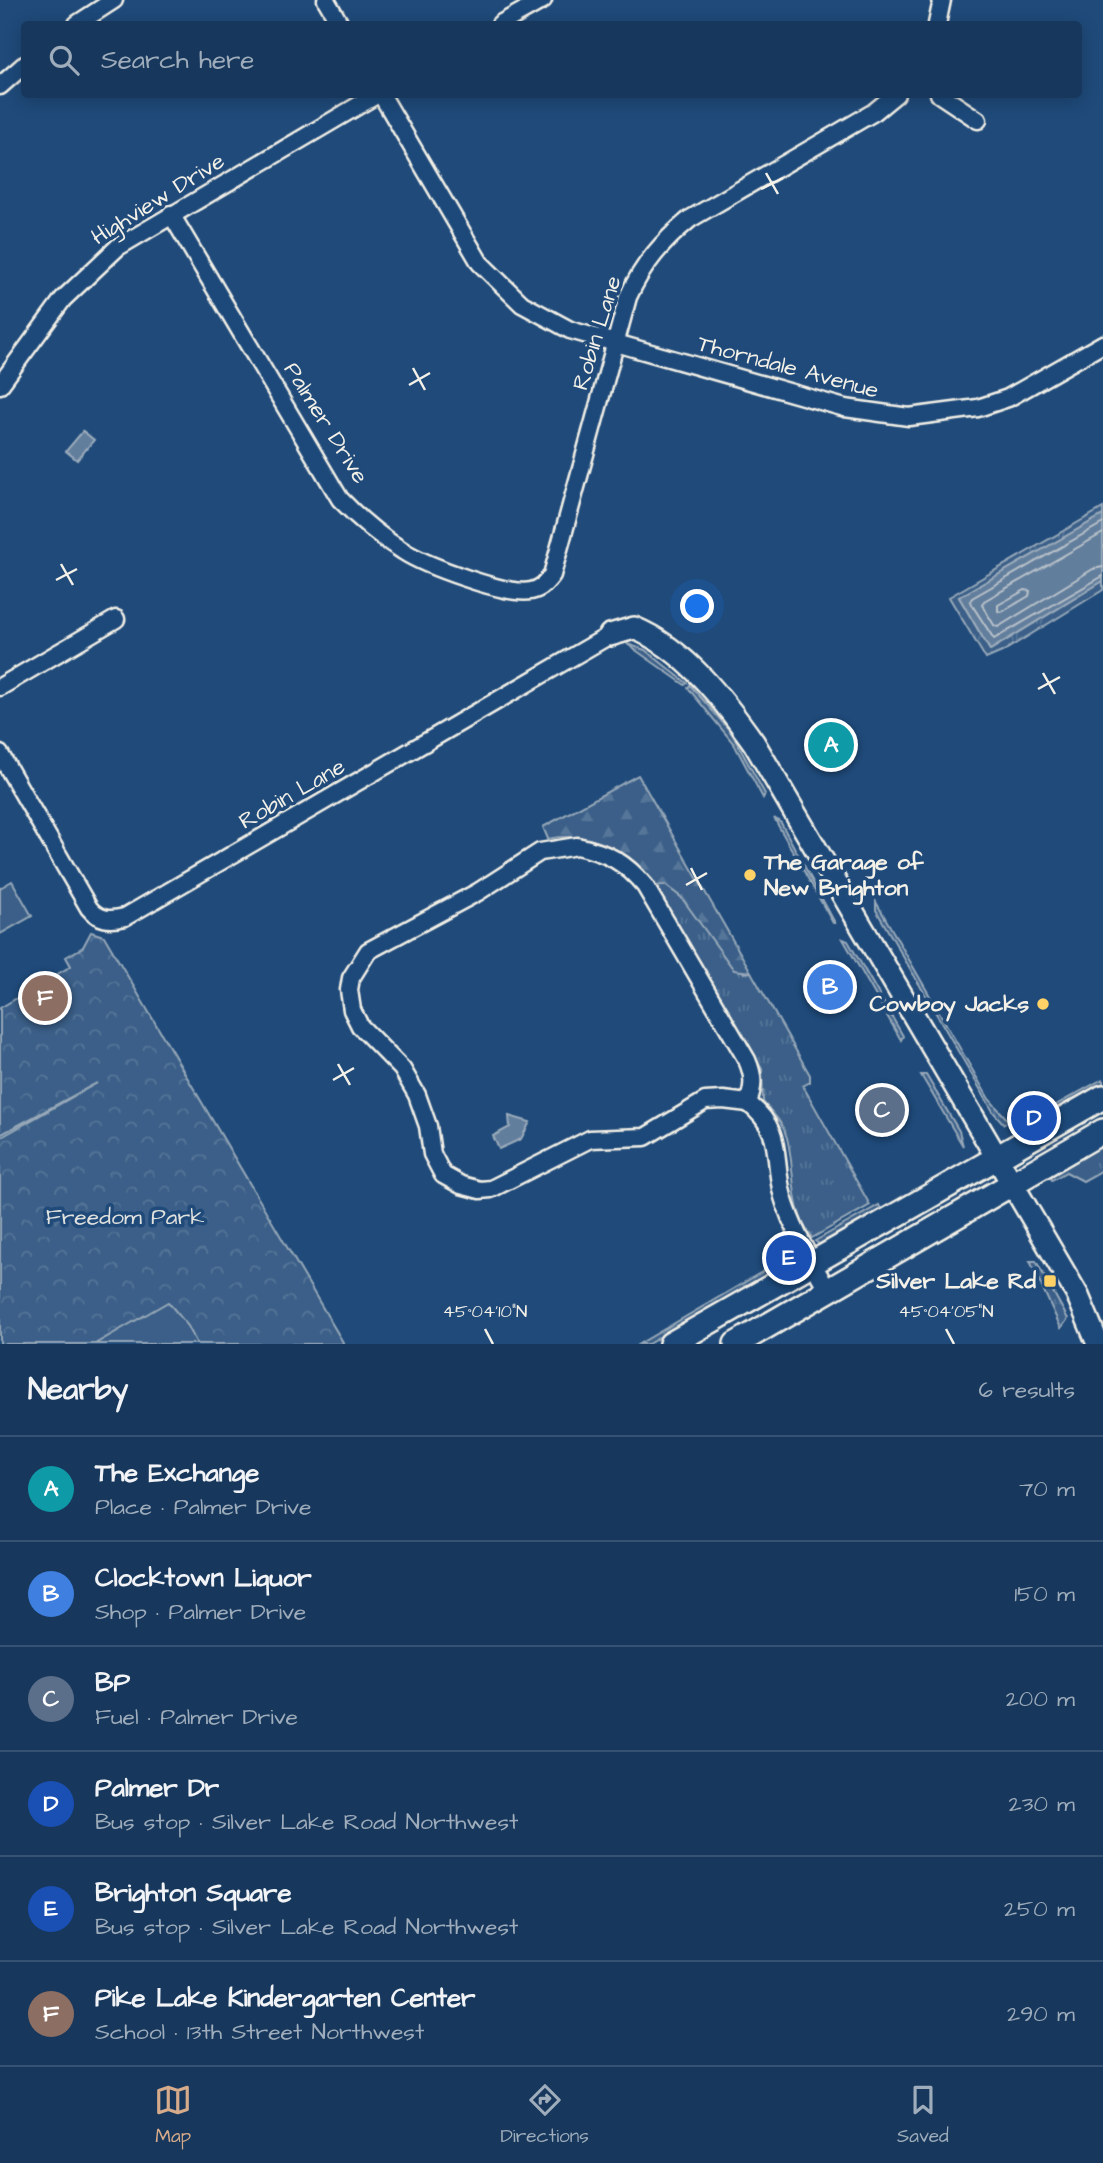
<!DOCTYPE html>
<html lang="en">
<head>
<meta charset="utf-8">
<style>
	body { margin:0; font-family:"Architects Daughter",sans-serif; background:#203f62; color:#f1f3f6 }
	.you { position:absolute; left:698px; top:607px; width:24px; height:24px; margin:-18px; border:5px solid #fff; border-radius:50%; background:#1a73e8; box-shadow:0 0 0 10px #1a73e833 }
	.badge { display:grid; place-items:center; width:46px; height:46px; border-radius:50%; background:#d6ab8b; color:#fff; font-size:23px; font-weight:700 }
	.pin { position:absolute; translate:-50% -50%; border:4px solid #fff; box-shadow:0 2px 7px #0006 }
	.list { margin:0; padding:0; list-style:none }
	h2 { display:flex; justify-content:space-between; align-items:center; height:91px; margin:0; padding:0 28px; font-size:30px }
	h2 small { font-size:23px; font-weight:400; color:#9eacbb }
	.list li { display:grid; grid-template-columns:46px 1fr auto; gap:21px; align-items:center; box-sizing:border-box; height:105px; padding:0 28px; border-top:2px solid #365272 }
	.list b { display:block; font-size:26px; white-space:nowrap }
	.list p { margin:0; font-size:23px; white-space:nowrap; color:#9eacbb }
	.list em { font-size:23px; font-style:normal; color:#9eacbb }
	.icon { flex:none; width:38px; height:38px; fill:none; stroke:currentColor; stroke-width:2; stroke-linecap:round; stroke-linejoin:round }
	.map { position:relative; flex:none; width:1103px; height:1344px; overflow:hidden }
	.search { position:absolute; background:#17385c; box-shadow:0 4px 18px #0003; left:21px; right:21px; top:21px; height:77px; display:flex; align-items:center; gap:18px; box-sizing:border-box; padding:0 24px; border-radius:7px; color:#9eacbb; font-size:26px }
	.sheet { height:721px; background:#17385c }
	nav { display:flex; justify-content:space-around; align-items:center; box-sizing:border-box; height:98px; border-top:2px solid #365272; background:#17385c; font-size:19px; color:#9eacbb }
	nav a { display:grid; justify-items:center; gap:4px }
	nav .on { color:#d6ab8b }
	.map>svg:first-child { display:block }
	.grass { fill:url(#grass-tufts); stroke:#97a8b8; stroke-width:2 }
	.forest { fill:url(#forest-firs); stroke:#97a8b8; stroke-width:2 }
	.park { fill:url(#park-crowns); stroke:#97a8b8; stroke-width:2 }
	.pitch { fill:#3a5f88; stroke:#97a8b8; stroke-width:2 }
	.water { fill:#627e9d; stroke:#9cacbb; stroke-width:2 }
	.lines { fill:none; stroke-linecap:round; stroke-linejoin:round }
	.shore { stroke:#bac3ca; stroke-width:2 }
	.minor-casing { stroke:#f4f1e8; stroke-width:21 }
	.tertiary-casing { stroke:#f4f1e8; stroke-width:26 }
	.secondary-casing { stroke:#f4f1e8; stroke-width:28 }
	.minor { stroke:#1f4a7a; stroke-width:16 }
	.tertiary { stroke:#1f4a7a; stroke-width:21 }
	.secondary { stroke:#1f4a7a; stroke-width:23 }
	.ticks { fill:none; stroke:#f4f1e8; stroke-width:2.5 }
	.poi-dot { fill:#ffd166; stroke:#1f4a7a; stroke-width:2.5 }
	.labels { text-anchor:middle; dominant-baseline:central; stroke-width:7; stroke-linejoin:round; paint-order:stroke }
	.street-label { font-size:23px; fill:#f4f1e8; stroke:#1f4a7a }
	.poi-label { font-size:23px; font-weight:bold; fill:#f4f1e8; stroke:#1f4a7a; text-anchor:end }
	.park-label { font-size:23px; fill:#e1e2de; stroke:#1f4a7a }
	.ticks-label { font-size:18px; text-anchor:middle; fill:#f4f1e8; stroke:#1f4a7a; stroke-width:7; stroke-linejoin:round; paint-order:stroke }
</style>
</head>
<body>
<div class="map">
<svg width="1103" height="1344" viewBox="0 0 1103 1344">
	<defs>
		<pattern id="grass-tufts" width="24" height="20" patternUnits="userSpaceOnUse" patternTransform="scale(1.75)"><rect width="24" height="20" fill="#3a5f88"/><path d="M3 7l-1-3M5 7V3M7 7l1-3M15 17l-1-3M17 17v-4M19 17l1-3" fill="none" stroke="#577699"/></pattern>
		<pattern id="forest-firs" width="22" height="20" patternUnits="userSpaceOnUse" patternTransform="scale(1.75)"><rect width="22" height="20" fill="#3a5f88"/><path d="M5 1l3.5 6h-7zM16 11l3.5 6h-7z" fill="#577699"/></pattern>
		<pattern id="park-crowns" width="20" height="18" patternUnits="userSpaceOnUse" patternTransform="scale(1.75)"><rect width="20" height="18" fill="#3a5f88"/><path d="M2 6a3 3 0 1 1 6 0M12 15a3 3 0 1 1 6 0" fill="none" stroke="#577699"/></pattern>
	</defs>
	<rect width="100%" height="100%" fill="#1f4a7a"/>
	<filter id="ink" filterUnits="userSpaceOnUse"><feTurbulence type="fractalNoise" baseFrequency=".0143" numOctaves="2"/><feDisplacementMap in="SourceGraphic" scale="14" xChannelSelector="R" yChannelSelector="G"/><feConvolveMatrix kernelMatrix="1 2 1 2 8 2 1 2 1" color-interpolation-filters="sRGB"/></filter>
	<g filter="url(#ink)">
		<!-- grass -->
		<g class="grass">
			<path d="M1103,508V515L959,597L990,650L1103,581V590L1002,652L986,659L949,597Z"/>
			<path d="M627,644L645,650L687,683L685,685Z"/>
			<path d="M690,685L731,732L765,794L763,798L734,744L688,688Z"/>
			<path d="M774,818L781,823L835,923H833Z"/>
			<path d="M665,884L681,897L744,973L751,972L810,1075V1082L803,1086L870,1205L812,1238C789,1208 796,1172 787,1138C783,1122 772,1113 763,1102L762,1069L655,886Z"/>
			<path d="M876,902L989,1099L1009,1121L1004,1124L994,1113L876,910Z"/>
			<path d="M843,939L848,941L903,1036L901,1040Z"/>
			<path d="M921,1075H926L959,1131L963,1146Z"/>
			<path d="M1103,1079V1083L1039,1117L1038,1115Z"/>
			<path d="M1103,1145V1170L1083,1181L1066,1172L1052,1180L1050,1177Z"/>
			<path d="M879,1205L881,1209L819,1244L815,1241Z"/>
			<path d="M786,1258L788,1262L648,1344H639Z"/>
			<path d="M1030,1261H1036L1068,1319L1061,1328Z"/>
		</g>
		<!-- forest -->
		<path class="forest" d="M638,775L751,972L734,970L681,897L665,885L655,886C634,851 589,830 548,839L543,827Z"/>
		<!-- park -->
		<path class="park" d="M91,932L104,936L344,1344H0V1138L97,1083L0,1135V1008L71,966L66,957L83,947Z"/>
		<!-- pitch -->
		<g class="pitch">
			<path d="M12,881L32,916L0,934V888Z"/>
			<path d="M168,1302L188,1326L197,1344H95Z"/>
		</g>
		<!-- water -->
		<g class="water">
			<path d="M83,431L94,440L77,460L66,451Z"/>
			<path d="M1103,515V581L990,650L959,597Z"/>
			<path d="M509,1116L530,1122L521,1139L499,1149L493,1136L510,1127Z"/>
		</g>
		<g class="lines">
			<!-- shore -->
			<g class="shore">
				<path d="M1103,523L972,598L970,602L994,639L1103,576"/>
				<path d="M1103,533L984,601L982,605L994,625L998,627L1093,569L1103,567"/>
				<path d="M1025,590L1030,591L1029,596L1002,612L998,611V605Z"/>
			</g>
			<!-- minor casing -->
			<g class="minor-casing">
				<g id="minor">
					<path d="M326,0L340,24"/>
					<path d="M77,24L114,0"/>
					<path d="M500,24L543,0"/>
					<path d="M937,24L942,0"/>
					<path d="M0,86L24,65"/>
					<path d="M381,94L480,263L522,304L570,330L845,408L909,417L978,408L1008,398L1103,344"/>
					<path d="M939,94L978,120"/>
					<path d="M171,214L340,499C359,519 379,536 403,551C424,565 507,596 531,591C541,589 546,583 552,575L628,297C643,264 663,241 690,219L874,112L896,94"/>
					<path d="M0,385L63,299L118,247L378,94"/>
					<path d="M0,687L116,619"/>
					<path d="M0,754L89,908C99,920 110,921 125,917L610,635"/>
					<path d="M577,846C608,853 625,862 645,886L747,1060C754,1076 754,1086 748,1103L723,1100L705,1101L645,1137L590,1139L491,1189L480,1190L461,1185L443,1175L432,1154L428,1126L417,1095L402,1069L360,1026L352,1010L349,990L351,978L368,951L478,892L540,852Z"/>
					<path d="M748,1103C785,1132 772,1158 783,1197C793,1231 811,1260 828,1291"/>
				</g>
			</g>
			<!-- tertiary casing -->
			<g class="tertiary-casing">
				<path id="tertiary" d="M610,635L634,628C685,649 723,699 754,743L1078,1296L1098,1344"/>
			</g>
			<!-- secondary casing -->
			<g class="secondary-casing">
				<g id="secondary">
					<path d="M671,1344L1103,1097"/>
					<path d="M736,1344L1103,1131"/>
				</g>
			</g>
			<!-- minor -->
			<use href="#minor" class="minor"/>
			<!-- tertiary -->
			<use href="#tertiary" class="tertiary"/>
			<!-- secondary -->
			<use href="#secondary" class="secondary"/>
		</g>
	</g>
	<!-- ticks -->
	<path class="ticks" d="M766,173L778,194M761,189L783,178M413,368L425,390M409,385L430,373M61,564L73,585M56,580L77,569M1043,673L1055,694M1038,689L1060,677M691,868L702,890M686,885L707,873M338,1064L350,1085M333,1080L354,1068M485,1329L493,1344M946,1329L954,1344"/>
	<!-- markers -->
	<g class="poi-dot">
		<circle cx="750" cy="875" r="7"/>
		<circle cx="1043" cy="1004" r="7"/>
		<rect x="1043" y="1274" width="14" height="14" rx="3.5"/>
	</g>
	<g class="labels">
		<!-- street labels -->
		<g class="street-label">
			<text transform="translate(158 199) rotate(-32)">Highview Drive</text>
			<text transform="translate(597 333) rotate(-73)">Robin Lane</text>
			<text transform="translate(788 367) rotate(15)">Thorndale Avenue</text>
			<text transform="translate(326 423) rotate(58)">Palmer Drive</text>
			<text transform="translate(292 794) rotate(-30)">Robin Lane</text>
		</g>
		<!-- poi labels -->
		<g class="poi-label">
			<text x="764" y="862" text-anchor="start">The Garage of<tspan x="764" dy="26">New Brighton</tspan></text>
			<text x="1029" y="1004">Cowboy Jacks</text>
			<text x="1036" y="1281">Silver Lake Rd</text>
		</g>
		<!-- park labels -->
		<g class="park-label">
			<text x="125" y="1217">Freedom Park</text>
		</g>
	</g>
	<g class="ticks-label">
		<text x="485" y="1317">45°04'10"N</text>
		<text x="946" y="1317">45°04'05"N</text>
	</g>
</svg>
<div class="you"></div>
<div class="pin badge" style="left:831px;top:745px;background:#0f9aa8">A</div>
<div class="pin badge" style="left:830px;top:987px;background:#3f7fe0">B</div>
<div class="pin badge" style="left:882px;top:1110px;background:#5c6f8a">C</div>
<div class="pin badge" style="left:1034px;top:1118px;background:#1a4fb4">D</div>
<div class="pin badge" style="left:789px;top:1258px;background:#1a4fb4">E</div>
<div class="pin badge" style="left:45px;top:998px;background:#8d6e63">F</div>
<div class="search"><svg class="icon" aria-label="search" viewBox="0 0 24 24"><circle cx="10" cy="10" r="6"/><path d="M15 15l6 6"/></svg>Search here</div>
</div>
<section class="sheet">
<h2>Nearby<small>6 results</small></h2>
<ul class="list">
<li><span class="badge" style="background:#0f9aa8">A</span><div><b>The Exchange</b><p>Place · Palmer Drive</p></div><em>70 m</em></li>
<li><span class="badge" style="background:#3f7fe0">B</span><div><b>Clocktown Liquor</b><p>Shop · Palmer Drive</p></div><em>150 m</em></li>
<li><span class="badge" style="background:#5c6f8a">C</span><div><b>BP</b><p>Fuel · Palmer Drive</p></div><em>200 m</em></li>
<li><span class="badge" style="background:#1a4fb4">D</span><div><b>Palmer Dr</b><p>Bus stop · Silver Lake Road Northwest</p></div><em>230 m</em></li>
<li><span class="badge" style="background:#1a4fb4">E</span><div><b>Brighton Square</b><p>Bus stop · Silver Lake Road Northwest</p></div><em>250 m</em></li>
<li><span class="badge" style="background:#8d6e63">F</span><div><b>Pike Lake Kindergarten Center</b><p>School · 13th Street Northwest</p></div><em>290 m</em></li>
</ul>
</section>
<nav>
<a class="on"><svg class="icon" aria-label="map" viewBox="0 0 24 24"><path d="M3 6l6-2 6 2 6-2v14l-6 2-6-2-6 2zM9 4v14M15 6v14"/></svg>Map</a>
<a><svg class="icon" aria-label="directions" viewBox="0 0 24 24"><path d="M12 3l9 9-9 9-9-9zM9 14v-3h6M13 9l2 2-2 2"/></svg>Directions</a>
<a><svg class="icon" aria-label="saved" viewBox="0 0 24 24"><path d="M7 4h10v16l-5-4-5 4z"/></svg>Saved</a>
</nav>
</body>
</html>
